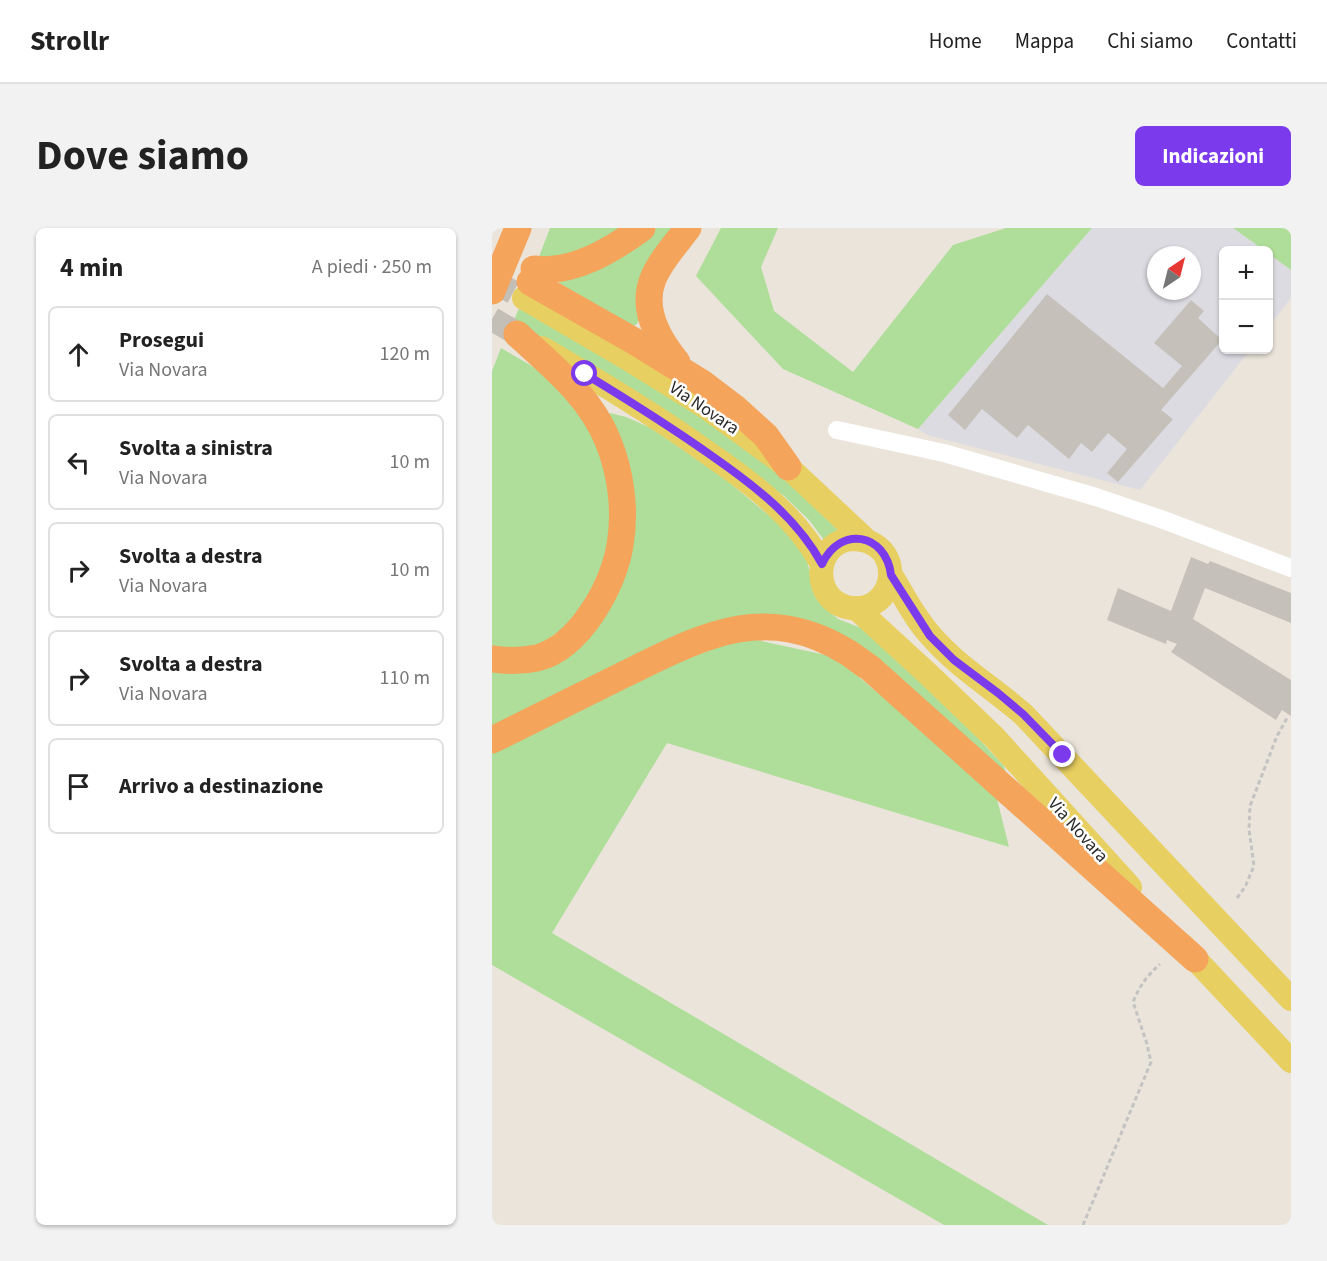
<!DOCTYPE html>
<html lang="it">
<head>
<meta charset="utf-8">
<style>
	body { margin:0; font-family:"Source Sans 3",sans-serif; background:#f2f2f2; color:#222 }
	.controls { position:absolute; right:18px; top:18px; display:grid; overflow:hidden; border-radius:9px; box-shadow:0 2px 4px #0004 }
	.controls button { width:54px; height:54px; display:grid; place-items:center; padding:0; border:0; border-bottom:2px solid #e0e0e0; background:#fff; color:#222; font:30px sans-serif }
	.compass { position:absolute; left:655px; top:18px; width:54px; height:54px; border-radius:50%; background:#fff; box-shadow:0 2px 4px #0004; rotate:35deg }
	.stop { position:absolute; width:18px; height:18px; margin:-14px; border:4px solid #7c3aed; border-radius:50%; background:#fff }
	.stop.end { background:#7c3aed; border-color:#fff; box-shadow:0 2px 6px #0008 }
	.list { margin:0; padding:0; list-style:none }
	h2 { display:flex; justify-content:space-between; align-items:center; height:78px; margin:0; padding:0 24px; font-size:26px }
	h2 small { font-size:20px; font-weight:400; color:#767676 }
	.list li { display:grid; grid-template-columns:39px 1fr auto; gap:18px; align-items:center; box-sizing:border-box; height:96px; margin:0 12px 12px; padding:0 12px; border:2px solid #e0e0e0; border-radius:9px }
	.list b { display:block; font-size:22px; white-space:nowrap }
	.list p { margin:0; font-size:20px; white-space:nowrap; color:#767676 }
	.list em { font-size:20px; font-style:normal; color:#767676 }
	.icon { flex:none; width:33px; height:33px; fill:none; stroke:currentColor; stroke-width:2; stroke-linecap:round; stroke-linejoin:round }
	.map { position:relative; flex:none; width:799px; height:997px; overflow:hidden; border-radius:9px }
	header { display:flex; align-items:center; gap:36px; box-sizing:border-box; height:84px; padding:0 30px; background:#fff; border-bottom:2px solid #e0e0e0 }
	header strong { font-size:28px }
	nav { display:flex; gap:33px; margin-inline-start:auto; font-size:21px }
	.intro { display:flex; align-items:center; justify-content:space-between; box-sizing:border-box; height:144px; padding:0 36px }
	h1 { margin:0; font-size:42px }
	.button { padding:15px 27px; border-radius:9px; background:#7c3aed; color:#fff; font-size:21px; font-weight:700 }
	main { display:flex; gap:36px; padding:0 36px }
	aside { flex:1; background:#fff; border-radius:9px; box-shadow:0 2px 4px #0004 }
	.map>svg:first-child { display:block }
	.industrial { fill:#dddbe2; fill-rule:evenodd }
	.green { fill:#aede99 }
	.building { fill:#c5c1ba }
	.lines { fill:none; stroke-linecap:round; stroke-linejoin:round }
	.major-tunnel { stroke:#c3beb6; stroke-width:24; stroke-dasharray:24 12; stroke-linecap:butt }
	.path { stroke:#c3c3c3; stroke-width:3; stroke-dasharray:4.5 3; stroke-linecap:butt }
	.minor { stroke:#fff; stroke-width:18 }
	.major { stroke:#e8cf61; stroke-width:24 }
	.highway { stroke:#f4a45b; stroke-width:27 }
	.route { stroke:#7c3aed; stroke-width:8 }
	.labels { text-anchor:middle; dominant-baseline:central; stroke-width:5; stroke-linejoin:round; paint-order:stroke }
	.street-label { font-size:18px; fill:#282828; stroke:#fff }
</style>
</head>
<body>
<header>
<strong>Strollr</strong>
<nav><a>Home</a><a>Mappa</a><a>Chi siamo</a><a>Contatti</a></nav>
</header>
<div class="intro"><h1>Dove siamo</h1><a class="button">Indicazioni</a></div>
<main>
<aside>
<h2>4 min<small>A piedi · 250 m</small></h2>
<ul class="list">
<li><svg class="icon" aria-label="ahead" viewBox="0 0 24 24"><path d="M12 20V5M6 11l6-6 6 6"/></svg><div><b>Prosegui</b><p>Via Novara</p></div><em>120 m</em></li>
<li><svg class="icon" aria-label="left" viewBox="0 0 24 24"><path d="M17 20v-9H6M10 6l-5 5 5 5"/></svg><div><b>Svolta a sinistra</b><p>Via Novara</p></div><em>10 m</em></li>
<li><svg class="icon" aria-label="right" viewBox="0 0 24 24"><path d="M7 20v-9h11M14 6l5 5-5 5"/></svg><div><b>Svolta a destra</b><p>Via Novara</p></div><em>10 m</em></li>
<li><svg class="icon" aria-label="right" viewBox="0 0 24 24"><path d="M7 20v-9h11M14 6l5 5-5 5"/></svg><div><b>Svolta a destra</b><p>Via Novara</p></div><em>110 m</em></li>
<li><svg class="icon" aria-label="arrive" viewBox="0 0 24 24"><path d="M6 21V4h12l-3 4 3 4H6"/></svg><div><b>Arrivo a destinazione</b></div></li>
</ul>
</aside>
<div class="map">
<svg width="799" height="997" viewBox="0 0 799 997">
	<rect width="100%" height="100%" fill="#eae4da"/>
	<!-- industrial -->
	<g class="industrial">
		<path d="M600,0H741L772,22H732V122H758L648,262L435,207L426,201ZM664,27H700V63H664Z"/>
		<path d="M777,26L799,42V70L777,98Z"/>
	</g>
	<!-- green -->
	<g class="green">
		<path d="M58,0H133L101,20L45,34Z"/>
		<path d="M165,0H183L148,91L144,97L140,98L67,55L70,50L141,18Z"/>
		<path d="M229,0H286L269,39L282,83L361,144L461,17L514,0H600L426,201L291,141L204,48Z"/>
		<path d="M741,0H799V42L777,26L776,22H772Z"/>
		<path d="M29,76L201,177L293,251L337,293L349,306L335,316L317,292L292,268L190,193L138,160L21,94Z"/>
		<path d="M9,120L43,140L87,179L120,249V315L86,390L43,420L0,419V143Z"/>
		<path d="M118,185L134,189L159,200L232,250L280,290L304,315L315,333L322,361L333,380L346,391L382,405L400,418L512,538L513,541L512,544L293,394L0,503V439L19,441L127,355L116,187Z"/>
		<path d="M251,409L343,429L503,563L517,619L175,515L60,705L556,997H452L0,737V521L150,449Z"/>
	</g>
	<!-- building -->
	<g class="building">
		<path d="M555,66L671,160L690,138L662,115L699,72L712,83L706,90L730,112L669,182L681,191L626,254L615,245L635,221L616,205L600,224L589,215L577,231L536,197L525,210L490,181L473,202L456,187Z"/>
		<path d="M699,329L716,336L718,333L799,365V395L713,360L701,391L799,452V488L790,482L784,492L679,424L685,416L675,412L674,416L615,392L626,360L679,383Z"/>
	</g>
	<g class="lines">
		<!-- major-tunnel -->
		<g class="major-tunnel">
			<path d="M0,53L32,70"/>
			<path d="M0,91L19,102"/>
		</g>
		<!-- path -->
		<g class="path">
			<path d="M745,670L753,659L762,638L757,601L758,578L785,508L795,490"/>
			<path d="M591,997L659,834L655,816L641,774C648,757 655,748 668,736"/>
		</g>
		<!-- minor -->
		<path class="minor" d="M345,202L452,225L604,269L669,291L799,340"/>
		<!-- major -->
		<g class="major">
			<path d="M32,70L138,132L214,179L296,239L375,313C382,316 389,320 393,327C402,342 399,362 385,373C378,379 368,381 359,380C318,374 320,313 361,311C366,311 371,312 375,313"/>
			<path d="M50,120C106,153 163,187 216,225C261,256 303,287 330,336"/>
			<path d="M399,347C412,368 423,391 440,409C466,439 501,460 531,486L799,771"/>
			<path d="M364,380L436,446L502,509L638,659"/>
			<path d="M691,718L799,833"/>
		</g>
		<!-- highway -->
		<g class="highway">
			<path d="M42,41C81,46 120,22 150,0"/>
			<path d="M38,54L142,113L210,155L243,180L274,208L296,239"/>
			<path d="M0,63L26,0"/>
			<path d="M185,134C166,111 149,81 161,51C168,33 184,16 196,0"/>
			<path d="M0,431C15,433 31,433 45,430C88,419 122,357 128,317C134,283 129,245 116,213C98,168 60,138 25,106"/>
			<path d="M0,512C44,490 88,468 131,447C209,409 272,373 355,424C363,429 370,435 378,440L703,731"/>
		</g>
	</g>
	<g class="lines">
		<!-- route -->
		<path class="route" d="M93,146C136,172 179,199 220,228C263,258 305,290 330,336C348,297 394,305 399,347L438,408L462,432L506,465L531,486L571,527"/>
	</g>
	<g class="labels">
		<!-- street labels -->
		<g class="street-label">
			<text transform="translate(212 180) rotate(34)">Via Novara</text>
			<text transform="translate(586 602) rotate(48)">Via Novara</text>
		</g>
	</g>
</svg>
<div class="controls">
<button>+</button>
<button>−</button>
</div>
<svg class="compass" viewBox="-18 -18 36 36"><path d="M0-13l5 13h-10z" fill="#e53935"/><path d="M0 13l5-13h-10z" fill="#767676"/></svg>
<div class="stop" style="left:93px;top:146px"></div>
<div class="stop end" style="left:571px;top:527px"></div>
</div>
</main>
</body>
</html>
